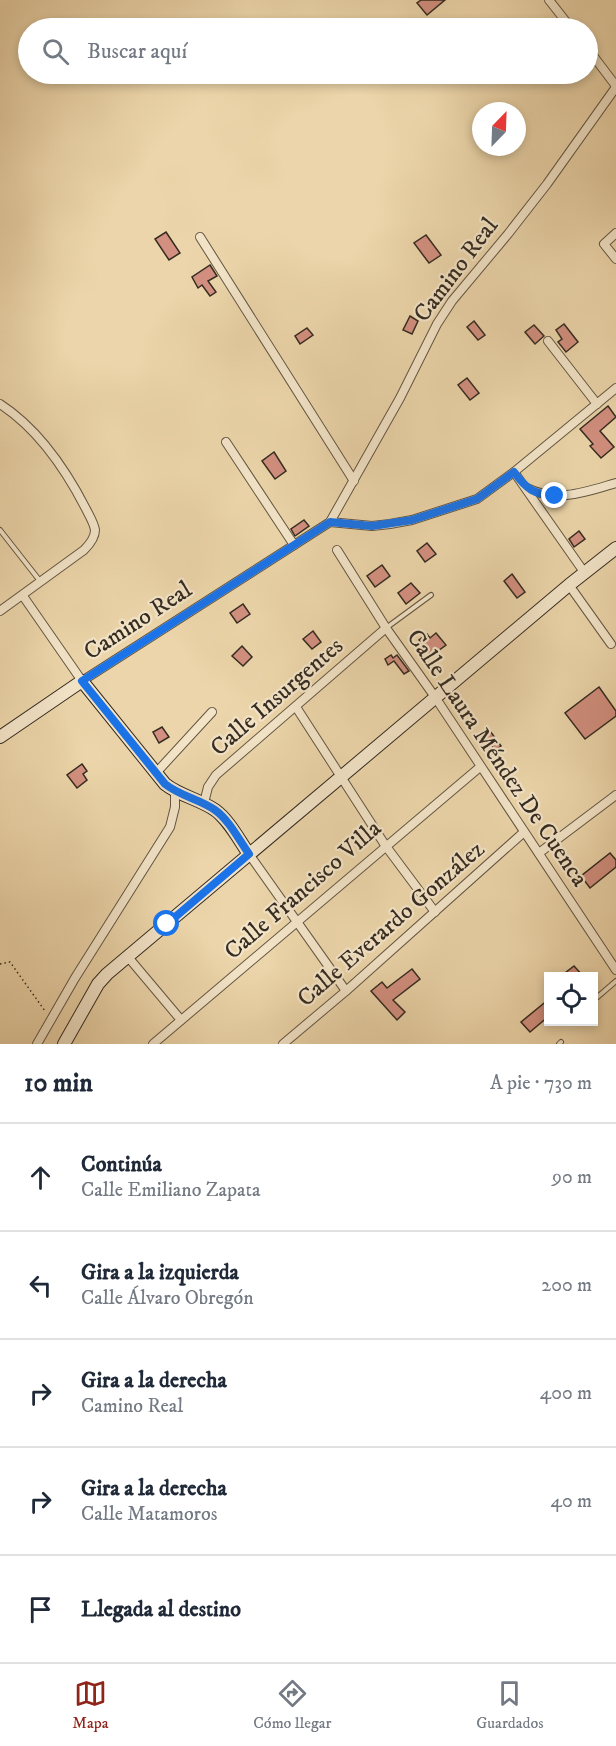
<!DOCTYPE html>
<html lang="es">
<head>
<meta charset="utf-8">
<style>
	body { margin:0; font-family:"IM FELL DW Pica",serif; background:#f6f6f7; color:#1f2937 }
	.controls { position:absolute; right:18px; bottom:18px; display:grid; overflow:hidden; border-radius:0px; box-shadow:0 3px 9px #0003 }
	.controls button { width:54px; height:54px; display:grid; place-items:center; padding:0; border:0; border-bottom:2px solid #e0e1e3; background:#fff; color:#1f2937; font:30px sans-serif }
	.compass { position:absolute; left:472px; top:102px; width:54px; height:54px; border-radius:50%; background:#fff; box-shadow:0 3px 9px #0003; rotate:23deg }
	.stop { position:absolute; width:18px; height:18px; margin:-14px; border:4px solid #1a73e8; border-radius:50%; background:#fff }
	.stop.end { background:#1a73e8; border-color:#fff; box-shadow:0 2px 6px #0008 }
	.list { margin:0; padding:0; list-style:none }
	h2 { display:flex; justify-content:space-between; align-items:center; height:78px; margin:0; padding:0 24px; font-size:26px }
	h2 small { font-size:20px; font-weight:400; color:#747a83 }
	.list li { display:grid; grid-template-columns:39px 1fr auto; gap:18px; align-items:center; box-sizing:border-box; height:108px; padding:0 24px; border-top:2px solid #e0e1e3 }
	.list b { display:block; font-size:22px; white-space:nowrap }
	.list p { margin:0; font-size:20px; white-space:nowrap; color:#747a83 }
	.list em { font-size:20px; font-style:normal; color:#747a83 }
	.icon { flex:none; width:33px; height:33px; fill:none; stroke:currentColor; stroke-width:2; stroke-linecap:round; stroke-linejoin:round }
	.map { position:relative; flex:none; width:616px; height:1044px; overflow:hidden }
	.search { position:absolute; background:#fff; box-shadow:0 3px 9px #0003; left:18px; right:18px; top:18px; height:66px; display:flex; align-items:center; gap:15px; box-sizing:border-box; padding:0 21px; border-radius:33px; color:#747a83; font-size:22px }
	.sheet { height:618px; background:#fff }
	nav { display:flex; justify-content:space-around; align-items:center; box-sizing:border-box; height:84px; border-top:2px solid #e0e1e3; background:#fff; font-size:16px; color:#747a83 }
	nav a { display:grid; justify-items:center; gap:3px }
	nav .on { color:#8f2418 }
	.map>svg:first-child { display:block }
	.building { fill:#d39080; stroke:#342b21; stroke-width:1.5 }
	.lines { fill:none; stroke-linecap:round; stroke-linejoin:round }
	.lane-casing { stroke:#625643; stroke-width:6 }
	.street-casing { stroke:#625643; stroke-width:10 }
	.secondary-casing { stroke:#342b21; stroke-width:14 }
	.path { stroke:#342b21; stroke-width:1.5; stroke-dasharray:1.5 3; stroke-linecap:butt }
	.lane { stroke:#f3e4c8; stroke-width:4 }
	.street { stroke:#f3e4c8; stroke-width:8 }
	.secondary { stroke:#f3e4c8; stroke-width:12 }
	.route { stroke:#1a73e8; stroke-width:8 }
	.labels { text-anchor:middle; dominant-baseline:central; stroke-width:4.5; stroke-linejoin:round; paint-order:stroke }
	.street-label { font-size:24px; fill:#342b21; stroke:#f3e4c8 }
</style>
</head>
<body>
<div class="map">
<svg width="616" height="1044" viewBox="0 0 616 1044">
	<rect width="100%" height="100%" fill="#ecd5aa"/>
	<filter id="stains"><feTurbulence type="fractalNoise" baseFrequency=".00333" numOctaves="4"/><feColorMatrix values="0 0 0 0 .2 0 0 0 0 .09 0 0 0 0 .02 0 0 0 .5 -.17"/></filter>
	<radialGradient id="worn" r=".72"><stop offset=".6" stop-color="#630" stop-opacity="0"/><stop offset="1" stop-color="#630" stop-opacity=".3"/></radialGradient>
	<!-- building -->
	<g class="building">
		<path d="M421,0H445L427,15L417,3Z"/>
		<path d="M166,232L180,253L169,260L155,239Z"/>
		<path d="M426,235L441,255L429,263L414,243Z"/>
		<path d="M210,265L217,276L208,281L216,292L210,296L202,285L198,288L192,277Z"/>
		<path d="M410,316L418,321L412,334L403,330Z"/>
		<path d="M474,321L485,335L478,340L467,327Z"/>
		<path d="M564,324L578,342L566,352L558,342L562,339L556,330Z"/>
		<path d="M534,325L544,336L535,344L525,332Z"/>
		<path d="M307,328L313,335L300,344L295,336Z"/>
		<path d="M467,378L479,393L470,400L458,385Z"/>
		<path d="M608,406L616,417L600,431L614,447L601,458L590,446L593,444L580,429Z"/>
		<path d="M274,452L286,471L275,479L262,461Z"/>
		<path d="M304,520L309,526L295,536L291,529Z"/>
		<path d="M579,531L585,539L574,547L569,539Z"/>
		<path d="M427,543L436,554L425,562L417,551Z"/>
		<path d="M382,565L390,576L375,587L367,576Z"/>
		<path d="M512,574L525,592L517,598L504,581Z"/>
		<path d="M411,583L420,593L406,604L398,593Z"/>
		<path d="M243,604L250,614L237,623L230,613Z"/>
		<path d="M313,631L321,642L312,649L303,639Z"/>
		<path d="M436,633L446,645L431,656L419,640L427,634L430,638Z"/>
		<path d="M242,646L252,657L243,666L232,656Z"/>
		<path d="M391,655L393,658L397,655L409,671L404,674L394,661L388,665L385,659Z"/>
		<path d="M599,687L616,711V716L585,739L565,713Z"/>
		<path d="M162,727L169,737L159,743L153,732Z"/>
		<path d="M490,731L501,746L495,751L484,735Z"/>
		<path d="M82,764L87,771L83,774L87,780L77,788L67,775Z"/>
		<path d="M610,853L616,860V867L590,888L581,876Z"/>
		<path d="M574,966L583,976H561Z"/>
		<path d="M412,969L420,979L393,1000L405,1012L397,1020L371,991L382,982L387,988Z"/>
		<path d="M549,999V1016L530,1032L521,1022Z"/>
	</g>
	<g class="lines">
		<!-- lane casing -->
		<g class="lane-casing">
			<g id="lane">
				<path d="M0,530L40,581"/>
				<path d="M386,628L431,595"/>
				<path d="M594,1000L616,981"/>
				<path d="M559,1044L561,1042"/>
			</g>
		</g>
		<!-- street casing -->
		<g class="street-casing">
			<g id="street">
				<path d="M549,0L571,28"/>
				<path d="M588,49L616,86"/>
				<path d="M616,233L604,244L616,259"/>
				<path d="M200,237L354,481"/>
				<path d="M548,341L597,404"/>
				<path d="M0,404C37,428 66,470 86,509C89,515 94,523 95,530C95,538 90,544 84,550L0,611"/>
				<path d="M226,442L294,545"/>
				<path d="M514,472L584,572"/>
				<path d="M527,488C557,503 585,492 616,483"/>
				<path d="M330,522L372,526L390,524L412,520L477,499L514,472L616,388"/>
				<path d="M337,550L386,628L435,697L616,970"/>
				<path d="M569,585L611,644"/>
				<path d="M23,596L82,681L330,522L400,398L437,324L452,301L508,234L547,184L616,87"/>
				<path d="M296,707L385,845L435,912"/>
				<path d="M155,774L212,712"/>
				<path d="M204,803L208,787L216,775L386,628"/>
				<path d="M539,853L616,795"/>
				<path d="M249,854L346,991"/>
				<path d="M128,957L181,1020"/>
				<path d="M37,1044L75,978L170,827L175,807V792"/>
				<path d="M153,1044L480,767"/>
				<path d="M283,1044L346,991L524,832"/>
			</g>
		</g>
		<!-- secondary casing -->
		<g class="secondary-casing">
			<g id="secondary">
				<path d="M0,737L82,681L165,784C180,796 199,799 215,810C229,820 239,840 249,854"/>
				<path d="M64,1044L98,984L107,974L569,585L616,548"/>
			</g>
		</g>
		<!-- path -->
		<path class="path" d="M0,964L10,962L45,1011"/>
		<!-- lane -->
		<use href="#lane" class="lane"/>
		<!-- street -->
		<use href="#street" class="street"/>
		<!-- secondary -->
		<use href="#secondary" class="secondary"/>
	</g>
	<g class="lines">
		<!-- route -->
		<path class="route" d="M167,924L249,854C239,840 229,820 215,810C199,799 180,796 165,784L82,681L330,522L372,526L412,520L477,499L514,472C527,490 534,494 555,496"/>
	</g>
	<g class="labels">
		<!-- street labels -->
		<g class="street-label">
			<text transform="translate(456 270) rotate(-53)">Camino Real</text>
			<text transform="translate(138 621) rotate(-33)">Camino Real</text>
			<text transform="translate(277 697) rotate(-41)">Calle Insurgentes</text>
			<text transform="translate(497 758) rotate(56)">Calle Laura Méndez De Cuenca</text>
			<text transform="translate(303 890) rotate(-41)">Calle Francisco Villa</text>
			<text transform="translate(391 924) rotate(-41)">Calle Everardo González</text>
		</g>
	</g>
	<rect width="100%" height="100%" filter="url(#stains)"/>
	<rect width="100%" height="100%" fill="url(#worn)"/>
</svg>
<div class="controls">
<button><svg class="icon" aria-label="locate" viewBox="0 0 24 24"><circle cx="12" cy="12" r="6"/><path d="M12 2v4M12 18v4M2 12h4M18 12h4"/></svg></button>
</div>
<svg class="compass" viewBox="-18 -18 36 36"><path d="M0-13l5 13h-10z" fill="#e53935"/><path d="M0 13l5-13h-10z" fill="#747a83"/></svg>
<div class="stop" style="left:167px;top:924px"></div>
<div class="stop end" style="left:555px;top:496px"></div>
<div class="search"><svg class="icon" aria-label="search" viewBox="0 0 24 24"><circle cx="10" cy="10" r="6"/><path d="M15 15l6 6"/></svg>Buscar aquí</div>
</div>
<section class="sheet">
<h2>10 min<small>A pie · 730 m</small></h2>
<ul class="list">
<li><svg class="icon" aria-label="ahead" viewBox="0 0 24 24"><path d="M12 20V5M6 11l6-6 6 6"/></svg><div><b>Continúa</b><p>Calle Emiliano Zapata</p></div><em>90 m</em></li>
<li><svg class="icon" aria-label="left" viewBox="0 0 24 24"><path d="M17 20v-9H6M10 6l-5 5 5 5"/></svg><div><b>Gira a la izquierda</b><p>Calle Álvaro Obregón</p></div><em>200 m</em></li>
<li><svg class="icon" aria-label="right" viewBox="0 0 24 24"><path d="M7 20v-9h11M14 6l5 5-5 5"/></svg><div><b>Gira a la derecha</b><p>Camino Real</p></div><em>400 m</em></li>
<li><svg class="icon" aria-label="right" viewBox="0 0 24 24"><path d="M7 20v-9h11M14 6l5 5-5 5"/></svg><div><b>Gira a la derecha</b><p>Calle Matamoros</p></div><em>40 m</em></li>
<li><svg class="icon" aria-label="arrive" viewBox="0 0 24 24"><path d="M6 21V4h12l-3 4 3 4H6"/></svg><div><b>Llegada al destino</b></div></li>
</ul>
</section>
<nav>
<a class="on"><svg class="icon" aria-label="map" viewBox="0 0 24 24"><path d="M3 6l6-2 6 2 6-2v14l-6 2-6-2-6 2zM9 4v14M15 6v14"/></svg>Mapa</a>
<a><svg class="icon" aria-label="directions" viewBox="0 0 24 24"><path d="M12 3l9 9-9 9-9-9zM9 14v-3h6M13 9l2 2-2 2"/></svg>Cómo llegar</a>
<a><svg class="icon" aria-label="saved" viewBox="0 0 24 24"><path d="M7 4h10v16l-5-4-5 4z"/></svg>Guardados</a>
</nav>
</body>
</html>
